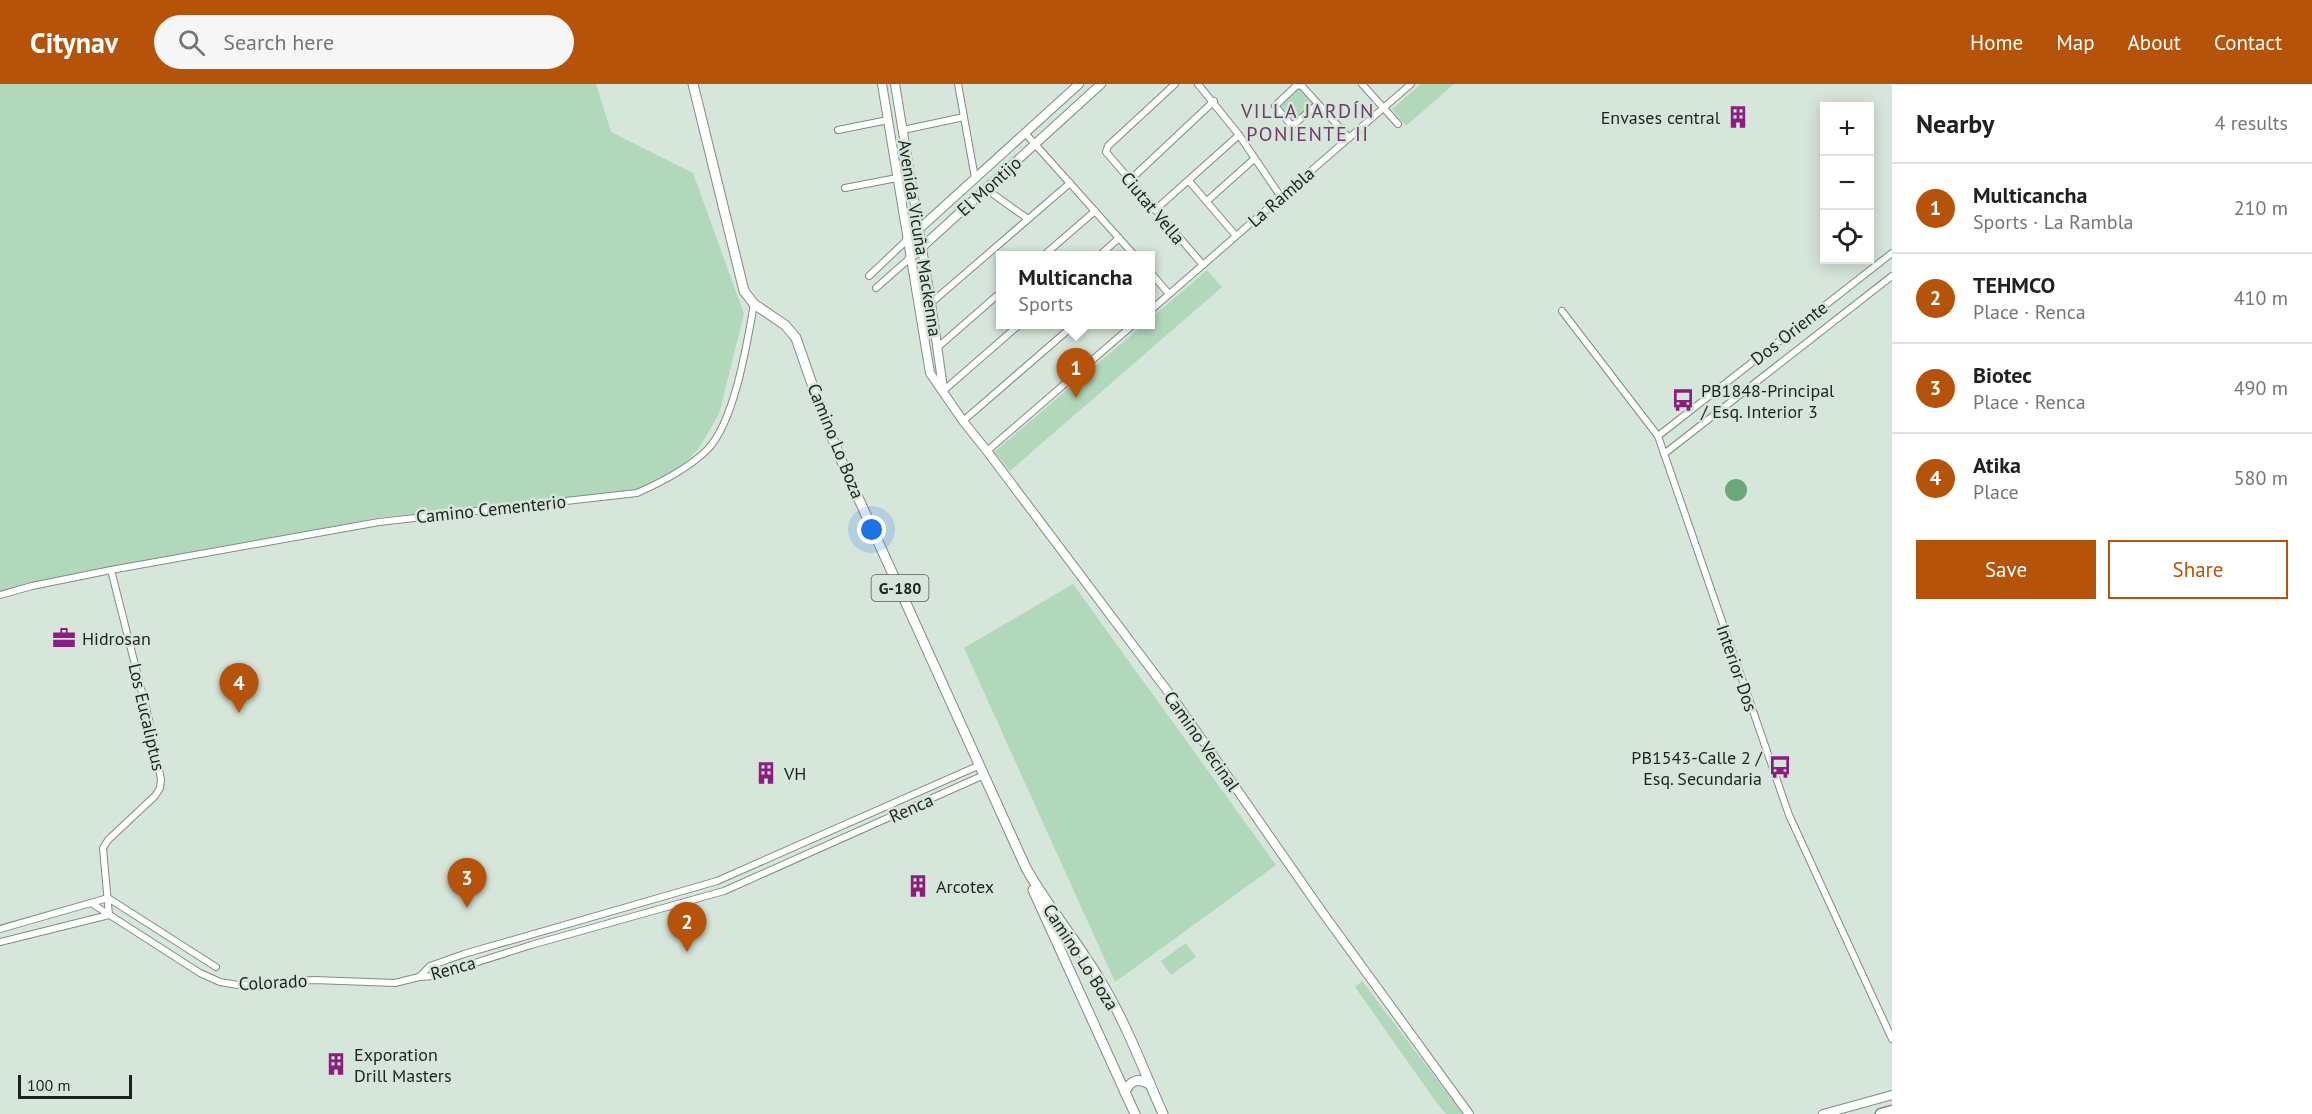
<!DOCTYPE html>
<html lang="en">
<head>
<meta charset="utf-8">
<style>
	body { margin:0; font-family:"PT Sans",sans-serif; background:#f6f6f6; color:#202124 }
	.controls { position:absolute; right:18px; top:18px; display:grid; overflow:hidden; border-radius:0px; box-shadow:0 3px 15px #0003 }
	.controls button { width:54px; height:54px; display:grid; place-items:center; padding:0; border:0; border-bottom:2px solid #e0e0e0; background:#fff; color:#202124; font:30px sans-serif }
	.scale { position:absolute; left:18px; bottom:15px; width:114px; box-sizing:border-box; padding-left:6px; border:3px solid #1d221e; border-top:0; font-size:16px; line-height:21px; white-space:nowrap; color:#1d221e; -webkit-text-stroke:4px #d7e6da; paint-order:stroke }
	.you { position:absolute; left:872px; top:446px; width:21px; height:21px; margin:-15px; border:4px solid #fff; border-radius:50%; background:#1a73e8; box-shadow:0 0 0 9px #1a73e833 }
	.badge { display:grid; place-items:center; width:39px; height:39px; border-radius:50%; background:#b45309; color:#fff; font-size:20px; font-weight:700 }
	.pin { position:absolute; translate:-50% -50px; filter:drop-shadow(0 2px 3px #0008) }
	.pin::after { content:''; position:absolute; top:32px; width:21px; height:18px; background:inherit; clip-path:polygon(0 0,100% 0,50% 100%) }
	.popup { position:absolute; left:996px; top:167px; width:159px; height:78px; box-sizing:border-box; display:grid; place-content:center; border-radius:0px; background:#fff; filter:drop-shadow(0 2px 4px #0005); font-size:20px; white-space:nowrap; color:#757577 }
	.popup b { font-size:22px; color:#202124 }
	.popup::after { content:''; position:absolute; left:50%; top:100%; margin-left:-12px; border:12px solid transparent; border-top-color:#fff }
	.list { margin:0; padding:0; list-style:none }
	h2 { display:flex; justify-content:space-between; align-items:center; height:78px; margin:0; padding:0 24px; font-size:26px }
	h2 small { font-size:20px; font-weight:400; color:#757577 }
	.list li { display:grid; grid-template-columns:39px 1fr auto; gap:18px; align-items:center; box-sizing:border-box; height:90px; padding:0 24px; border-top:2px solid #e0e0e0 }
	.list b { display:block; font-size:22px; white-space:nowrap }
	.list p { margin:0; font-size:20px; white-space:nowrap; color:#757577 }
	.list em { font-size:20px; font-style:normal; color:#757577 }
	.actions { display:flex; gap:12px; padding:18px 24px }
	.actions a { flex:1; padding:14px 0; border:2px solid #b45309; border-radius:0px; text-align:center; font-size:21px; color:#b45309 }
	.actions .main { background:#b45309; color:#fff }
	.icon { flex:none; width:33px; height:33px; fill:none; stroke:currentColor; stroke-width:2; stroke-linecap:round; stroke-linejoin:round }
	.map { position:relative; flex:none; width:1892px; height:1030px; overflow:hidden }
	header { display:flex; align-items:center; gap:36px; box-sizing:border-box; height:84px; padding:0 30px; background:#b45309; color:#fff }
	header strong { font-size:28px }
	nav { display:flex; gap:33px; margin-inline-start:auto; font-size:21px }
	.search { width:420px; height:54px; background:#f6f6f6; display:flex; align-items:center; gap:15px; box-sizing:border-box; padding:0 21px; border-radius:33px; color:#757577; font-size:22px }
	main { display:flex }
	aside { flex:1; background:#fff }
	.map>svg:first-child { display:block }
	.green { fill:#b2d8bb }
	.water { fill:#6da77c }
	.lines { fill:none; stroke-linecap:round; stroke-linejoin:round }
	.street-casing { stroke:#7f8c82; stroke-width:8 }
	.secondary-casing { stroke:#7f8c82; stroke-width:10 }
	.primary-casing { stroke:#7f8c82; stroke-width:11 }
	.highway-casing { stroke:#7f8c82; stroke-width:13 }
	.street { stroke:#fff; stroke-width:6 }
	.secondary { stroke:#fff; stroke-width:8 }
	.primary { stroke:#fff; stroke-width:9 }
	.highway { stroke:#fff; stroke-width:10 }
	.labels { text-anchor:middle; dominant-baseline:central; stroke-width:5; stroke-linejoin:round; paint-order:stroke }
	.shield { fill:#d7e6da; stroke:#555d56; stroke-width:1.5 }
	.shield-label { font-size:16px; font-weight:bold; fill:#1d221e }
	.poi-label { font-size:18px; fill:#1d221e; stroke:#d7e6da; text-anchor:start }
	.street-label { font-size:18px; fill:#1d221e; stroke:#d7e6da }
	.neighbourhood-label { font-size:20px; letter-spacing:1.5px; fill:#703a69; stroke:#d7e6da }
</style>
</head>
<body>
<header>
<strong>Citynav</strong>
<div class="search"><svg class="icon" aria-label="search" viewBox="0 0 24 24"><circle cx="10" cy="10" r="6"/><path d="M15 15l6 6"/></svg>Search here</div>
<nav><a>Home</a><a>Map</a><a>About</a><a>Contact</a></nav>
</header>
<main>
<div class="map">
<svg width="1892" height="1030" viewBox="0 0 1892 1030">
	<rect width="100%" height="100%" fill="#d7e6da"/>
	<!-- green -->
	<g class="green">
		<path d="M0,0H596L611,48L693,89L744,230L719,330L699,364L686,378L650,402L626,409L381,433L0,507Z"/>
		<path d="M1421,0H1454L1406,42L1392,25Z"/>
		<path d="M1299,4L1314,20L1293,39L1279,23Z"/>
		<path d="M1207,186L1222,203L1010,387L994,368L1143,241L1151,240V234Z"/>
		<path d="M1073,500L1276,781L1115,898L964,564Z"/>
		<path d="M1186,859L1196,873L1171,891L1161,877Z"/>
		<path d="M1362,897L1463,1030H1446L1434,1015L1355,903Z"/>
	</g>
	<!-- water -->
	<circle class="water" cx="1736" cy="406" r="11"/>
	<g class="lines">
		<!-- street casing -->
		<g class="street-casing">
			<g id="street">
				<path d="M958,0L975,94"/>
				<path d="M1175,0L1108,62L1106,68L1203,181"/>
				<path d="M1198,0L1239,51L1281,113"/>
				<path d="M1362,0L1398,40"/>
				<path d="M1318,20L1292,42L1275,22L1297,1L1302,2L1349,54"/>
				<path d="M838,46L888,36"/>
				<path d="M903,46L964,33"/>
				<path d="M1025,49L1135,172"/>
				<path d="M1130,96L1214,17"/>
				<path d="M1189,97L1236,152"/>
				<path d="M845,104L897,94"/>
				<path d="M986,105L1028,135"/>
				<path d="M1207,117L1254,75"/>
				<path d="M1155,126L1239,51"/>
				<path d="M1043,172L1095,127"/>
				<path d="M1099,172L1119,154"/>
				<path d="M1151,189L1169,210"/>
				<path d="M869,192L907,156"/>
				<path d="M876,204L910,174"/>
				<path d="M931,219L1070,99"/>
				<path d="M1151,226L1411,0"/>
				<path d="M1562,227L1658,352L1789,731L1892,955"/>
				<path d="M938,263L1001,208"/>
				<path d="M943,307L1020,240"/>
				<path d="M963,337L1075,240"/>
				<path d="M1658,352L1892,169"/>
				<path d="M987,367L1134,240"/>
				<path d="M1664,370L1892,192"/>
				<path d="M0,511L32,502L111,486L379,438L637,409C662,398 689,384 708,365C735,336 747,259 754,220"/>
				<path d="M91,819L200,889L220,898L238,901L314,896L395,899L419,893L434,892L531,861L724,807L984,691"/>
				<path d="M109,831L103,764L108,756L155,712L160,704L161,695L149,636L111,486"/>
				<path d="M0,845L108,814L216,883"/>
				<path d="M0,858L109,831"/>
				<path d="M419,893L430,882L464,870L717,797L980,681"/>
			</g>
		</g>
		<!-- secondary casing -->
		<g class="secondary-casing">
			<g id="secondary">
				<path d="M882,0L930,289L963,337L987,367L1178,621L1323,829L1469,1030"/>
				<path d="M895,0L931,219L943,304"/>
				<path d="M907,156L1079,0"/>
				<path d="M910,174L1101,0"/>
				<path d="M1823,1030L1892,1011"/>
			</g>
		</g>
		<!-- primary casing -->
		<g class="primary-casing">
			<g id="primary">
				<path d="M693,0L744,207L754,220L785,241L796,254L821,326L842,378L1026,784C1048,823 1077,857 1100,896C1126,938 1143,985 1163,1030"/>
				<path d="M1033,806L1135,1030"/>
				<path d="M1125,1009C1129,997 1138,993 1149,1000"/>
			</g>
		</g>
		<!-- highway casing -->
		<g class="highway-casing">
			<path id="highway" d="M1881,1030L1892,1027"/>
		</g>
		<!-- street -->
		<use href="#street" class="street"/>
		<!-- secondary -->
		<use href="#secondary" class="secondary"/>
		<!-- primary -->
		<use href="#primary" class="primary"/>
		<!-- highway -->
		<use href="#highway" class="highway"/>
	</g>
	<!-- icons -->
	<defs>
		<g id="building-bare" transform="scale(1.8)"><path d="M-4-6H4V6H1V3H-1V6H-4ZM-2.5-4.3h1.7v1.8h-1.7ZM.8-4.3h1.7v1.8H.8ZM-2.5-1h1.7V.8h-1.7ZM.8-1h1.7V.8H.8Z" fill="#8b1d81" stroke="#d7e6da" stroke-width="2.5" paint-order="stroke"/></g>
		<g id="bus-bare" transform="scale(1.8)"><path d="M-5-6H5V4H4V6H2V4H-2V6H-4V4H-5ZM-3.5-4V0h7V-4ZM-3.5 1.2v1.5H-2V1.2ZM2 1.2v1.5H3.5V1.2Z" fill="#8b1d81" stroke="#d7e6da" stroke-width="2.5" paint-order="stroke"/></g>
		<g id="office-bare" transform="scale(1.8)"><path d="M-6-3h4V-5.5h4V-3h4V5H-6ZM-1-4.5V-3h2v-1.5ZM-6 0V1H6V0Z" fill="#8b1d81" stroke="#d7e6da" stroke-width="2.5" paint-order="stroke"/></g>
	</defs>
	<g fill-rule="evenodd">
		<use href="#building-bare" x="1738" y="33"/>
		<use href="#bus-bare" x="1683" y="316"/>
		<use href="#office-bare" x="64" y="554"/>
		<use href="#bus-bare" x="1780" y="683"/>
		<use href="#building-bare" x="766" y="689"/>
		<use href="#building-bare" x="918" y="802"/>
		<use href="#building-bare" x="336" y="980"/>
	</g>
	<g class="labels">
		<!-- shield labels -->
		<rect class="shield" x="871.5" y="491" width="57" height="26" rx="4.5"/>
		<g class="shield-label">
			<text x="900" y="504">G-180</text>
		</g>
		<!-- poi labels -->
		<g class="poi-label">
			<text x="1720" y="33" text-anchor="end">Envases central</text>
			<text x="1701" y="306">PB1848-Principal<tspan x="1701" dy="21">/ Esq. Interior 3</tspan></text>
			<text x="82" y="554">Hidrosan</text>
			<text x="1762" y="673" text-anchor="end">PB1543-Calle 2 /<tspan x="1762" dy="21">Esq. Secundaria</tspan></text>
			<text x="784" y="689">VH</text>
			<text x="936" y="802">Arcotex</text>
			<text x="354" y="970">Exporation<tspan x="354" dy="21">Drill Masters</tspan></text>
		</g>
		<!-- street labels -->
		<g class="street-label">
			<text transform="translate(989 102) rotate(-42)">El Montijo</text>
			<text transform="translate(1281 113) rotate(-41)">La Rambla</text>
			<text transform="translate(1153 124) rotate(50)">Ciutat Vella</text>
			<text transform="translate(920 154) rotate(81)">Avenida Vicuña Mackenna</text>
			<text transform="translate(1789 249) rotate(-38)">Dos Oriente</text>
			<text transform="translate(836 357) rotate(68)">Camino Lo Boza</text>
			<text transform="translate(491 425) rotate(-6)">Camino Cementerio</text>
			<text transform="translate(1737 584) rotate(71)">Interior Dos</text>
			<text transform="translate(147 633) rotate(77)">Los Eucaliptus</text>
			<text transform="translate(1202 657) rotate(55)">Camino Vecinal</text>
			<text transform="translate(911 724) rotate(-24)">Renca</text>
			<text transform="translate(1081 873) rotate(57)">Camino Lo Boza</text>
			<text transform="translate(453 884) rotate(-16)">Renca</text>
			<text transform="translate(273 898) rotate(-3)">Colorado</text>
		</g>
		<!-- neighbourhood labels -->
		<g class="neighbourhood-label">
			<text x="1308" y="27">VILLA JARDÍN<tspan x="1308" dy="23">PONIENTE II</tspan></text>
		</g>
	</g>
</svg>
<div class="controls">
<button>+</button>
<button>−</button>
<button><svg class="icon" aria-label="locate" viewBox="0 0 24 24"><circle cx="12" cy="12" r="6"/><path d="M12 2v4M12 18v4M2 12h4M18 12h4"/></svg></button>
</div>
<div class="scale">100 m</div>
<div class="you"></div>
<div class="pin badge" style="left:1076px;top:314px">1</div>
<div class="popup"><b>Multicancha</b>Sports</div>
<div class="pin badge" style="left:687px;top:868px">2</div>
<div class="pin badge" style="left:467px;top:824px">3</div>
<div class="pin badge" style="left:239px;top:629px">4</div>
</div>
<aside>
<h2>Nearby<small>4 results</small></h2>
<ul class="list">
<li><span class="badge">1</span><div><b>Multicancha</b><p>Sports · La Rambla</p></div><em>210 m</em></li>
<li><span class="badge">2</span><div><b>TEHMCO</b><p>Place · Renca</p></div><em>410 m</em></li>
<li><span class="badge">3</span><div><b>Biotec</b><p>Place · Renca</p></div><em>490 m</em></li>
<li><span class="badge">4</span><div><b>Atika</b><p>Place</p></div><em>580 m</em></li>
</ul>
<div class="actions"><a class="main">Save</a><a>Share</a></div>
</aside>
</main>
</body>
</html>
